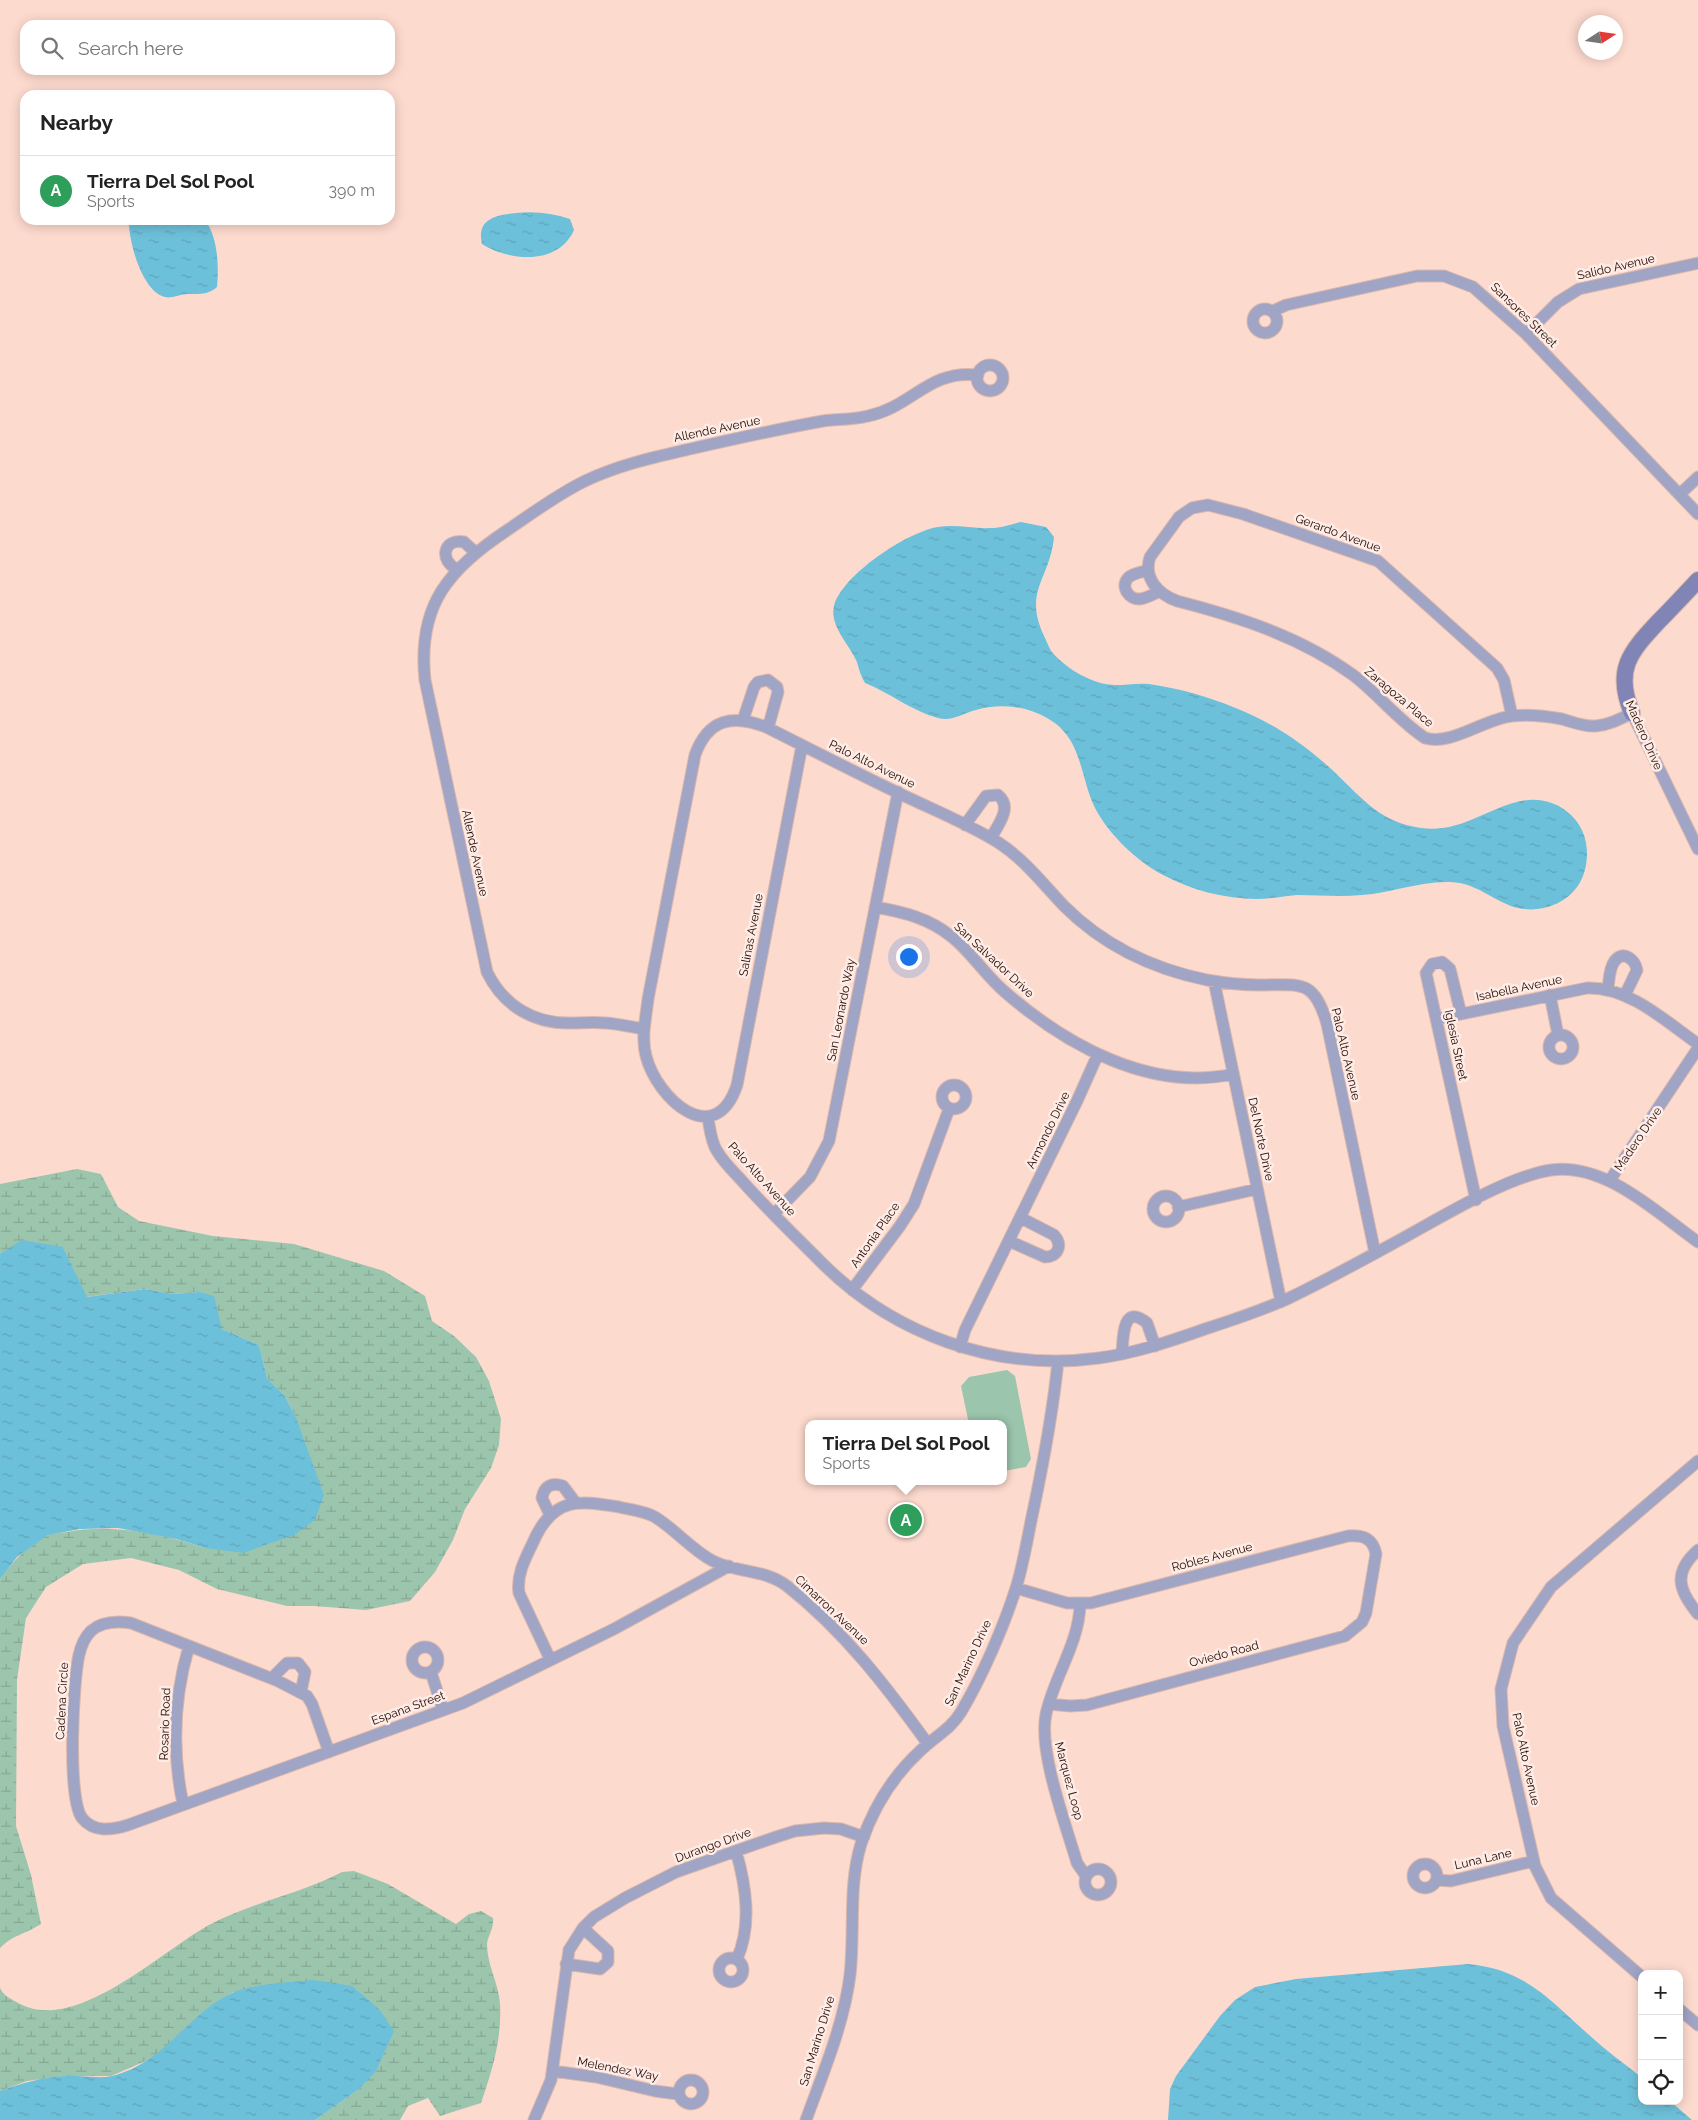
<!DOCTYPE html>
<meta charset="utf-8">
<style>
body{margin:0;font-family:Raleway,sans-serif;background:#f2f2f2;color:#222}
.controls{position:absolute;right:15px;bottom:15px;display:grid;overflow:hidden;border-radius:10px;box-shadow:0 2px 12px #0003}
.controls button{width:45px;height:45px;display:grid;place-items:center;padding:0;border:0;border-bottom:1px solid #e0e0e0;background:#fff;color:#222;font:25px sans-serif}
.compass{position:absolute;left:1578px;top:15px;width:45px;height:45px;border-radius:50%;background:#fff;box-shadow:0 2px 12px #0003;rotate:78deg}
.you{position:absolute;left:908px;top:956px;width:18px;height:18px;margin:-12px;border:4px solid #fff;border-radius:50%;background:#1a73e8;box-shadow:0 0 0 8px #1a73e833}
.badge{display:grid;place-items:center;width:32px;height:32px;border-radius:50%;background:#226577;color:#fff;font-size:16px;font-weight:700}
.pin{position:absolute;translate:-50% -50%;border:2px solid #fff;box-shadow:0 1px 5px #0006}
.popup{position:absolute;left:805px;top:1420px;width:202px;height:65px;box-sizing:border-box;display:grid;place-content:center;border-radius:10px;background:#fff;filter:drop-shadow(0 1px 4px #0005);font-size:16px;white-space:nowrap;color:#767676}
.popup b{font-size:19px;color:#222}
.popup::after{content:'';position:absolute;left:50%;top:100%;margin-left:-10px;border:10px solid transparent;border-top-color:#fff}
.list{margin:0;padding:0;list-style:none}
h2{display:flex;justify-content:space-between;align-items:center;height:65px;margin:0;padding:0 20px;font-size:21px}
h2 small{font-size:16px;font-weight:400;color:#767676}
.list li{display:grid;grid-template-columns:32px 1fr auto;gap:15px;align-items:center;box-sizing:border-box;height:70px;padding:0 20px;border-top:1px solid #e0e0e0}
.list b{display:block;font-size:19px;white-space:nowrap}
.list p{margin:0;font-size:16px;white-space:nowrap;color:#767676}
.list em{font-size:16px;font-style:normal;color:#767676}
.icon{flex:none;width:28px;height:28px;fill:none;stroke:currentColor;stroke-width:2;stroke-linecap:round;stroke-linejoin:round}
.map{position:relative;flex:none;width:1698px;height:2120px;overflow:hidden}
.search{position:absolute;background:#fff;box-shadow:0 2px 12px #0003;left:20px;top:20px;width:375px;height:55px;display:flex;align-items:center;gap:12px;box-sizing:border-box;padding:0 18px;border-radius:15px;color:#767676;font-size:19px}
.panel{position:absolute;background:#fff;box-shadow:0 2px 12px #0003;left:20px;top:90px;width:375px;height:135px;border-radius:15px}
.map>svg:first-child{display:block}
.grass{fill:#9cc5ad}
.wetland{fill:url(#wetland-marsh)}
.water{fill:url(#water-ripples)}
.lines{fill:none;stroke-linecap:round;stroke-linejoin:round}
.street-casing{stroke:#dab8ad;stroke-width:13}
.secondary-casing{stroke:#dab8ad;stroke-width:18}
.street{stroke:#a0a4c5;stroke-width:11}
.secondary{stroke:#8185b5;stroke-width:16}
.labels{text-anchor:middle;stroke-width:5;stroke-linejoin:round;paint-order:stroke}
.street-label{font-size:12px;fill:#250801;stroke:#feece6}
</style>
<div class="map">
<svg width="1698" height="2120" viewBox="0 0 1698 2120">
<defs>
<pattern id="wetland-marsh" width="20" height="14" patternUnits="userSpaceOnUse" patternTransform="scale(1.25)"><rect width="20" height="14" fill="#9cc5ad"/><path d="M1 5h8M5 5V1M11 12h8M15 12V8" fill="none" stroke="#86a893"/></pattern>
<pattern id="water-ripples" width="26" height="14" patternUnits="userSpaceOnUse" patternTransform="scale(1.25)"><rect width="26" height="14" fill="#6dc0da"/><path d="M2 4q2-2 4 0t4 0M15 11q2-2 4 0t4 0" fill="none" stroke="#5ea4b9"/></pattern>
</defs>
<rect width="100%" height="100%" fill="#fddace"/>
<path class="grass" d="M 1007,1370 L 1015,1376 L 1031,1459 L 1026,1467 L 1004,1471 L 1004,1424 L 969,1424 L 961,1386 L 969,1377 Z"/>
<path class="wetland" d="M 77,1169 L 101,1174 L 118,1207 L 139,1221 L 213,1236 L 294,1244 L 384,1271 L 425,1296 L 432,1321 L 454,1336 L 476,1357 L 489,1381 L 501,1419 L 499,1445 L 491,1468 L 465,1509 L 453,1540 L 435,1572 L 410,1601 L 366,1610 L 314,1606 L 287,1606 L 217,1589 L 179,1570 L 131,1558 L 83,1564 L 46,1587 L 26,1618 L 17,1680 L 16,1826 L 31,1875 L 41,1924 C 26,1934 12,1935 0,1948 L 0,1579 C 13,1561 28,1545 48,1535 C 53,1533 61,1533 67,1532 C 113,1523 161,1534 206,1548 L 298,1428 L 295,1415 L 284,1395 L 267,1378 L 259,1345 L 222,1329 L 199,1292 L 173,1294 L 144,1289 L 86,1297 L 63,1247 L 0,1254 L 0,1184 Z
M 354,1871 L 388,1884 L 456,1924 L 469,1914 L 481,1911 L 493,1918 C 494,1929 488,1935 487,1944 C 487,1965 499,1984 500,2004 C 502,2039 492,2071 481,2103 L 440,2116 L 428,2098 L 408,2106 L 400,2120 L 315,2120 L 358,2090 L 233,1992 L 200,2015 L 155,2057 L 111,2076 L 65,2076 L 27,2081 L 0,2091 L 0,1988 C 4,1997 12,1999 20,2004 C 77,2034 163,1949 211,1924 C 253,1902 300,1894 342,1872 Z"/>
<path class="water" d="M 516,213 C 535,211 552,213 570,219 L 574,230 C 559,265 510,262 482,244 C 476,218 497,215 516,213 Z
M 129,220 L 205,220 C 218,237 219,267 217,287 C 208,295 199,294 188,294 C 181,294 171,299 165,297 C 142,292 128,240 129,220 Z
M 1021,522 L 1046,527 L 1054,537 C 1050,580 1022,591 1045,638 C 1046,640 1050,650 1052,652 C 1066,669 1094,685 1115,685 C 1128,685 1142,682 1155,685 C 1181,689 1209,697 1233,707 C 1268,720 1301,742 1329,767 C 1359,794 1377,822 1421,828 C 1462,833 1484,809 1521,801 C 1555,794 1587,818 1587,853 C 1587,879 1574,899 1548,907 C 1504,919 1488,883 1450,882 C 1420,881 1391,893 1362,895 C 1340,897 1319,895 1297,895 C 1284,896 1270,899 1257,899 C 1225,899 1191,890 1163,875 C 1137,861 1109,835 1095,808 C 1079,775 1083,738 1047,718 C 1027,706 999,703 976,710 C 963,713 952,722 938,718 C 912,711 890,693 865,683 C 861,676 859,670 857,662 C 850,645 829,626 834,606 C 842,575 907,532 938,527 C 956,524 973,529 991,528 C 1001,528 1012,524 1021,522 Z
M 22,1240 L 63,1247 L 87,1297 L 144,1289 L 173,1294 L 199,1292 L 214,1296 L 222,1329 L 259,1345 L 267,1378 L 284,1395 L 295,1415 L 324,1495 L 315,1520 L 294,1535 L 243,1553 L 206,1548 L 176,1539 L 118,1528 L 80,1529 L 48,1535 L 17,1557 L 0,1579 L 0,1254 Z
M 902,1508 L 915,1511 L 910,1533 L 897,1530 Z
M 1468,1964 C 1524,1969 1549,1999 1588,2034 C 1605,2050 1624,2063 1642,2078 L 1642,2101 L 1670,2101 L 1692,2120 L 1168,2120 L 1170,2089 L 1176,2076 L 1220,2016 L 1235,2000 L 1255,1987 L 1296,1979 Z
M 314,1980 L 352,1986 L 379,2009 L 394,2031 L 376,2071 L 358,2090 L 315,2120 L 0,2120 L 0,2091 C 22,2083 43,2077 66,2076 C 80,2075 98,2079 112,2076 C 165,2063 187,2014 232,1993 C 249,1984 294,1982 314,1980 Z"/>
<g class="lines">
<g class="street-casing">
<path id="street" d="M1253 321a12 12 0 1 1 24 0a12 12 0 1 1-24 0Z
M 1273,311 L 1286,305 L 1417,276 L 1444,276 L 1473,287 L 1526,334 L 1698,514
M 1526,334 L 1558,302 L 1579,289 L 1698,263
M977 378a13 13 0 1 1 26 0a13 13 0 1 1-26 0Z
M 1680,494 L 1698,477
M 457,569 C 439,561 443,538 464,542 L 475,552
M 1148,570 C 1143,572 1134,573 1129,577 C 1119,586 1129,600 1140,599 C 1147,598 1154,594 1160,591
M 1512,716 L 1504,680 L 1497,668 L 1378,561 L 1243,514 L 1208,505 L 1192,508 L 1179,517 L 1150,557 C 1143,578 1158,594 1177,601 C 1239,617 1301,637 1353,675 C 1378,694 1399,721 1425,738 C 1451,746 1484,719 1512,716 C 1529,714 1546,716 1562,719 C 1573,722 1584,727 1596,726 C 1609,725 1620,719 1632,713 L 1698,849
M 743,720 L 754,687 L 758,682 L 768,680 L 777,687 L 778,692 L 768,728
M 802,745 L 737,1085 C 715,1151 657,1099 646,1056 C 641,1038 646,1017 648,999 L 695,755 C 708,719 732,714 766,727 C 814,751 862,776 911,799 C 941,813 972,826 999,843 C 1025,860 1043,884 1064,906 C 1103,945 1153,969 1207,980 C 1224,983 1242,985 1259,985 C 1300,985 1314,978 1327,1024 L 1375,1253
M 965,825 L 986,796 L 998,795 C 1013,807 998,825 991,838
M 875,907 C 903,912 929,918 952,937 C 970,951 986,976 1005,992 C 1066,1045 1150,1092 1233,1074
M 1214,981 L 1281,1302
M 1608,989 C 1609,981 1609,969 1614,962 C 1622,949 1635,959 1637,970 L 1625,995
M 1550,995 L 1558,1035
M 1461,1014 L 1450,969 L 1442,962 L 1432,964 L 1426,973 L 1476,1200
M 1437,1019 L 1587,988 C 1630,987 1665,1021 1698,1044
M 644,1029 C 632,1027 619,1024 606,1023 C 594,1022 583,1023 571,1023 C 533,1024 503,1005 487,972 L 425,680 C 417,604 449,569 509,529 C 534,512 558,494 585,481 C 618,465 655,457 690,449 C 734,439 778,429 823,421 C 838,419 853,420 868,416 C 912,407 929,369 978,375
M1549 1047a12 12 0 1 1 24 0a12 12 0 1 1-24 0Z
M942 1097a12 12 0 1 1 24 0a12 12 0 1 1-24 0Z
M 708,1118 C 710,1129 711,1142 717,1151 C 724,1163 735,1173 743,1182 C 768,1210 794,1235 820,1261 C 893,1335 997,1372 1099,1358 C 1136,1353 1171,1341 1205,1329 C 1233,1320 1260,1311 1287,1299 C 1323,1282 1359,1262 1394,1243 C 1437,1220 1505,1177 1551,1170 C 1605,1162 1657,1213 1698,1242
M 1610,1180 L 1698,1048
M1153 1209a13 13 0 1 1 26 0a13 13 0 1 1-26 0Z
M 1178,1207 L 1257,1189
M 774,1214 L 810,1177 L 829,1141 L 898,792
M 1009,1241 L 1045,1257 C 1058,1257 1063,1245 1054,1235 L 1021,1218
M 852,1290 L 900,1226 L 914,1204 L 949,1109
M 960,1347 L 965,1330 L 1077,1101 L 1098,1054
M 1122,1354 C 1123,1339 1122,1302 1147,1323 L 1155,1346
M 550,1515 L 542,1498 C 544,1486 552,1482 563,1486 L 575,1502
M 1698,1550 C 1672,1573 1679,1591 1698,1614
M 1016,1588 L 1067,1603 L 1091,1603 L 1348,1536 C 1363,1535 1373,1538 1376,1554 L 1366,1613 L 1362,1622 L 1345,1636 L 1087,1705 L 1070,1706 L 1049,1704
M 1080,1605 C 1079,1643 1054,1677 1046,1714 C 1038,1751 1066,1825 1077,1863 L 1086,1876
M412 1660a13 13 0 1 1 26 0a13 13 0 1 1-26 0Z
M 550,1659 L 519,1593 C 516,1572 528,1554 536,1536 C 556,1496 582,1501 619,1507 C 632,1510 645,1511 655,1517 C 676,1530 692,1550 713,1561 C 737,1573 765,1569 787,1586 C 844,1631 886,1686 928,1744
M 431,1672 L 443,1710
M 272,1678 L 287,1663 L 298,1663 L 305,1672 L 301,1692
M 329,1752 L 312,1704 L 307,1696 L 278,1681 L 131,1623 C 117,1621 102,1621 91,1631 C 85,1637 81,1646 79,1655 C 73,1681 67,1798 82,1818 C 94,1833 112,1830 128,1825 L 463,1703 L 614,1629 L 729,1566
M 183,1804 C 172,1752 174,1697 189,1646
M 736,1851 C 746,1886 752,1925 737,1959
M1413 1876a12 12 0 1 1 24 0a12 12 0 1 1-24 0Z
M1085 1882a13 13 0 1 1 26 0a13 13 0 1 1-26 0Z
M 1437,1880 L 1451,1881 L 1534,1861
M719 1970a12 12 0 1 1 24 0a12 12 0 1 1-24 0Z
M 566,1964 L 600,1969 L 608,1962 L 608,1951 L 583,1928
M 1642,1977 L 1551,1898 L 1535,1866 L 1503,1726 L 1501,1689 L 1513,1643 L 1551,1587 L 1698,1461
M 1679,2009 L 1698,2025
M 553,2071 L 596,2077 L 655,2091 L 678,2094
M679 2092a12 12 0 1 1 24 0a12 12 0 1 1-24 0Z
M 534,2120 L 551,2080 L 569,1950 L 583,1928 L 594,1917 L 625,1898 L 676,1872 L 776,1837 L 795,1831 L 824,1828 L 841,1829 L 864,1837
M 806,2120 C 823,2073 844,2024 850,1975 C 855,1931 848,1886 861,1844 C 873,1808 893,1776 920,1751 C 934,1737 951,1729 961,1712 C 982,1677 1004,1626 1016,1588 C 1024,1562 1028,1534 1034,1507 C 1044,1459 1053,1411 1058,1361"/>
</g>
<g class="secondary-casing">
<path id="secondary" d="M 1632,713 C 1614,670 1630,652 1658,622 C 1672,608 1685,594 1698,580"/>
</g>
<use href="#street" class="street"/>
<use href="#secondary" class="secondary"/>
</g>
<g class="labels">
<g class="street-label">
<text transform="translate(1616 267) rotate(-13)" y="4">Salido Avenue</text>
<text transform="translate(1524 315) rotate(44)" y="4">Sansores Street</text>
<text transform="translate(717 429) rotate(-12)" y="4">Allende Avenue</text>
<text transform="translate(1338 533) rotate(20)" y="4">Gerardo Avenue</text>
<text transform="translate(1399 697) rotate(40)" y="4">Zaragoza Place</text>
<text transform="translate(1644 735) rotate(66)" y="4">Madero Drive</text>
<text transform="translate(872 764) rotate(26)" y="4">Palo Alto Avenue</text>
<text transform="translate(475 853) rotate(78)" y="4">Allende Avenue</text>
<text transform="translate(751 935) rotate(-79)" y="4">Salinas Avenue</text>
<text transform="translate(994 960) rotate(43)" y="4">San Salvador Drive</text>
<text transform="translate(1519 988) rotate(-12)" y="4">Isabella Avenue</text>
<text transform="translate(841 1010) rotate(-79)" y="4">San Leonardo Way</text>
<text transform="translate(1456 1045) rotate(78)" y="4">Iglesia Street</text>
<text transform="translate(1346 1054) rotate(77)" y="4">Palo Alto Avenue</text>
<text transform="translate(1048 1130) rotate(-64)" y="4">Armondo Drive</text>
<text transform="translate(1261 1139) rotate(78)" y="4">Del Norte Drive</text>
<text transform="translate(1638 1139) rotate(-56)" y="4">Madero Drive</text>
<text transform="translate(762 1179) rotate(48)" y="4">Palo Alto Avenue</text>
<text transform="translate(875 1235) rotate(-55)" y="4">Antonia Place</text>
<text transform="translate(1212 1557) rotate(-15)" y="4">Robles Avenue</text>
<text transform="translate(832 1610) rotate(43)" y="4">Cimarron Avenue</text>
<text transform="translate(1224 1654) rotate(-15)" y="4">Oviedo Road</text>
<text transform="translate(968 1663) rotate(-65)" y="4">San Marino Drive</text>
<text transform="translate(62 1701) rotate(-87)" y="4">Cadena Circle</text>
<text transform="translate(408 1708) rotate(-20)" y="4">Espana Street</text>
<text transform="translate(165 1724) rotate(-88)" y="4">Rosario Road</text>
<text transform="translate(1526 1759) rotate(78)" y="4">Palo Alto Avenue</text>
<text transform="translate(1069 1781) rotate(75)" y="4">Marquez Loop</text>
<text transform="translate(713 1845) rotate(-20)" y="4">Durango Drive</text>
<text transform="translate(1483 1859) rotate(-13)" y="4">Luna Lane</text>
<text transform="translate(817 2041) rotate(-73)" y="4">San Marino Drive</text>
<text transform="translate(618 2069) rotate(11)" y="4">Melendez Way</text>
</g>
</g>
</svg>
<div class="controls">
<button>+</button>
<button>−</button>
<button><svg class="icon" aria-label="locate" viewBox="0 0 24 24"><circle cx="12" cy="12" r="6"/><path d="M12 2v4M12 18v4M2 12h4M18 12h4"/></svg></button>
</div>
<svg class="compass" viewBox="-18 -18 36 36"><path d="M0-13l5 13h-10z" fill="#e53935"/><path d="M0 13l5-13h-10z" fill="#767676"/></svg>
<div class="you"></div>
<div class="pin badge" style="left:906px;top:1520px;background:#2e9e5b">A</div>
<div class="popup"><b>Tierra Del Sol Pool</b>Sports</div>
<div class="search"><svg class="icon" aria-label="search" viewBox="0 0 24 24"><circle cx="10" cy="10" r="6"/><path d="M15 15l6 6"/></svg>Search here</div>
<section class="panel">
<h2>Nearby<small></small></h2>
<ul class="list">
<li><span class="badge" style="background:#2e9e5b">A</span><div><b>Tierra Del Sol Pool</b><p>Sports</p></div><em>390 m</em></li>
</ul>
</section>
</div>
